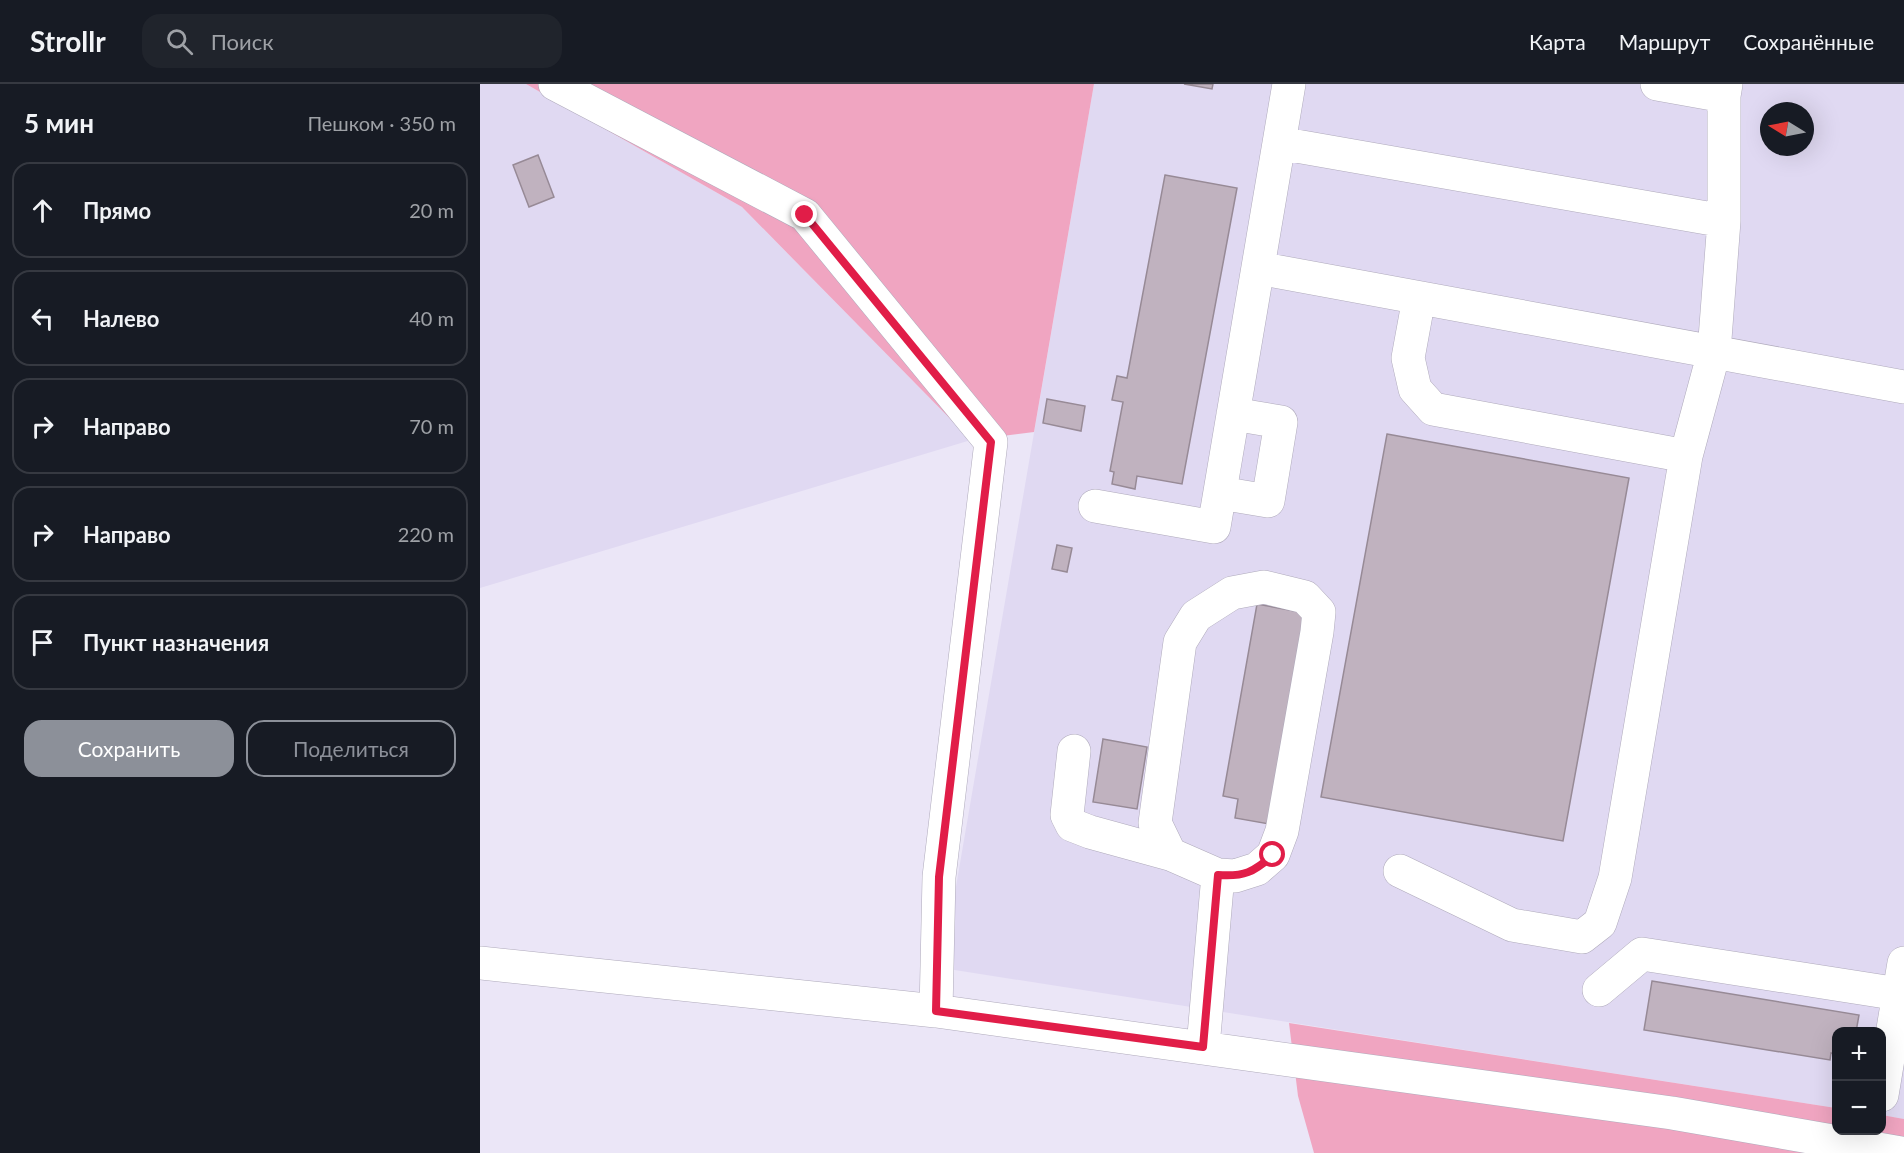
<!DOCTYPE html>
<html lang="ru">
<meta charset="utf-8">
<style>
body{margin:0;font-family:Lato,sans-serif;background:#20242c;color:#f1f3f6}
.controls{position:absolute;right:18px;bottom:18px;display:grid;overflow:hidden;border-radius:12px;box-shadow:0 6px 24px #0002}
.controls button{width:54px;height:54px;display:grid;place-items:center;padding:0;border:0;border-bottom:2px solid #363941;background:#171b24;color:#f1f3f6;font:30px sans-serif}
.compass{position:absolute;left:1280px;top:18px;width:54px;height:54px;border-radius:50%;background:#171b24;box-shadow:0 6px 24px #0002;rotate:280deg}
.stop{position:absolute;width:18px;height:18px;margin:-14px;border:4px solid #e11d48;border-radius:50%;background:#fff}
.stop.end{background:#e11d48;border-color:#fff;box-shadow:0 2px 6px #0008}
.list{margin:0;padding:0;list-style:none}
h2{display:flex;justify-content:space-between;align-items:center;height:78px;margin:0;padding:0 24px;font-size:26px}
h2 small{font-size:20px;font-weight:400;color:#9ea1a6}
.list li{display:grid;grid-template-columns:39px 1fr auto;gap:18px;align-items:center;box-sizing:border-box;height:96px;margin:0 12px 12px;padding:0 12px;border:2px solid #363941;border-radius:18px}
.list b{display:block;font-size:22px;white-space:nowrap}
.list em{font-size:20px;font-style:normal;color:#9ea1a6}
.actions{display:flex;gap:12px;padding:18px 24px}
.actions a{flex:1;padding:14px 0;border:2px solid #8c9099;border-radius:18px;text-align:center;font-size:21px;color:#8c9099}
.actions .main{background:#8c9099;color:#fff}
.icon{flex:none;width:33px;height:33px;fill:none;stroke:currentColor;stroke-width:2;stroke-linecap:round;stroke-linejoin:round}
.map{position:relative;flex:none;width:1424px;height:1069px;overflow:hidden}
header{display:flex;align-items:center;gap:36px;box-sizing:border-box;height:84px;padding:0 30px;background:#171b24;border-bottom:2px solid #363941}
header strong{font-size:28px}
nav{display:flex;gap:33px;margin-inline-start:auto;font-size:21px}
.search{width:420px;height:54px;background:#20242c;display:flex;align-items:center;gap:15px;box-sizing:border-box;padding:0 21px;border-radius:18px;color:#9ea1a6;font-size:22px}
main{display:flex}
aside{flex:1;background:#171b24}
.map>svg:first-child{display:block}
.built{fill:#e0d9f2;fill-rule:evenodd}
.green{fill:#f0a5c1}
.building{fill:#c0b2bf;stroke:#978a96;stroke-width:1.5}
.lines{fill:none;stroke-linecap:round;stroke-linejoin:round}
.minor-casing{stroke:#afaabb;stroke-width:34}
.minor{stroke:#fff;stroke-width:33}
.route{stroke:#e11d48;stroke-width:8}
</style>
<header>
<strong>Strollr</strong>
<div class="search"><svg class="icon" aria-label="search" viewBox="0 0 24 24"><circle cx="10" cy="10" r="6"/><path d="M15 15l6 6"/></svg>Поиск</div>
<nav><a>Карта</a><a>Маршрут</a><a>Сохранённые</a></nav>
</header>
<main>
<aside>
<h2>5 мин<small>Пешком · 350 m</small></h2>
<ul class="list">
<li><svg class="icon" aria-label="ahead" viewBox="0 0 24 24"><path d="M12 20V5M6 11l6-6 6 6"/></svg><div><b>Прямо</b></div><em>20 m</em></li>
<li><svg class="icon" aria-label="left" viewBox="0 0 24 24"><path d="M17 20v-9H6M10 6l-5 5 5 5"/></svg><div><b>Налево</b></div><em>40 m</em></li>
<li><svg class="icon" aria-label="right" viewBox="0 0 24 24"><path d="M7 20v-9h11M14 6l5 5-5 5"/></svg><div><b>Направо</b></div><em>70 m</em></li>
<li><svg class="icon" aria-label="right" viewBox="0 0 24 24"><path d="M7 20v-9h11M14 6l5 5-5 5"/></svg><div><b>Направо</b></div><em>220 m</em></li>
<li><svg class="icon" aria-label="arrive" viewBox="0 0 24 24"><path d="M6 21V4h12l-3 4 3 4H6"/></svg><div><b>Пункт назначения</b></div></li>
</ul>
<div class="actions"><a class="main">Сохранить</a><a>Поделиться</a></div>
</aside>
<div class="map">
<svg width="1424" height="1069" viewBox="0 0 1424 1069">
<rect width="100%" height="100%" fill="#ebe6f7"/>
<path class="built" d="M 0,0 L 46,0 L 262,123 L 491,356 L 0,504 Z
M 614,0 L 1424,0 L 1424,1035 L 1402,1031 L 1402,948 L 1356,948 L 1356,1024 L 462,884 ZM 1289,27 L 1325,27 L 1325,63 L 1289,63 Z"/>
<path class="green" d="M 46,0 L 614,0 L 554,348 L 491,356 L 262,123 Z
M 809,939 L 1356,1024 L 1356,1046 L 1402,1046 L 1402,1031 L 1424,1035 L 1424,1069 L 834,1069 L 818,1012 Z"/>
<path class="building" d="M 704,0 L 733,0 L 732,5 Z
M 58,71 L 74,113 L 49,123 L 33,81 Z
M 685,91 L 757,104 L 702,400 L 657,392 L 655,405 L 632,400 L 634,388 L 630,387 L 643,318 L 632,316 L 637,292 L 647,294 Z
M 567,315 L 605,322 L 601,347 L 563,339 Z
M 907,350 L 1149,394 L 1083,757 L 841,713 Z
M 577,461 L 592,464 L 587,488 L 572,485 Z
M 777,520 L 826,529 L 789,740 L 755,734 L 758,715 L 743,712 Z
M 623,655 L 667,663 L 657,725 L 613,718 Z
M 1172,897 L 1379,931 L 1376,948 L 1356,948 L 1356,970 L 1351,969 L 1350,976 L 1164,946 Z"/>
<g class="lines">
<g class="minor-casing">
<path id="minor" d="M 75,0 L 325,131 L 511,358 L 459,793 L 456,927
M 1177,0 L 1244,12
M 799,59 L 1244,137
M 778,184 L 1424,303
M 939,214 L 928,274 L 935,305 L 953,325 L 1206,372
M 740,409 L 788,417 L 801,338 L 753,330
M 615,422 L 734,443 L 809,0
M 784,503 L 825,513 L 839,528 L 837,548 L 802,747 L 793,771 L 777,785 L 755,792 L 738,791 L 690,770 L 675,739 L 700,558 L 716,532 L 752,509 Z
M 594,667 L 587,731 L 592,741 L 610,748 L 690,770
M 920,787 L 1032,841 L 1102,853 L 1120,839 L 1135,794 L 1206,372 L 1234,268 L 1244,137 L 1244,12 L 1246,0
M 0,879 L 456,927 L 1192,1029 L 1421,1069
M 1119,906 L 1162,870 L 1419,910
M 723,963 L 738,791
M 1402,1011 L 1424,879"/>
</g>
<use href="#minor" class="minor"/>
</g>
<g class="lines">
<path class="route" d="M 325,131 L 511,358 L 459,793 L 456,927 L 723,963 L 738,791 C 764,793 774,788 793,771"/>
</g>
</svg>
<div class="controls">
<button>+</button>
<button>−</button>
</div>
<svg class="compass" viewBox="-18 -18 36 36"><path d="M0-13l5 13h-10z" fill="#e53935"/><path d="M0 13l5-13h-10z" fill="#9ea1a6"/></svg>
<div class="stop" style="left:793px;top:771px"></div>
<div class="stop end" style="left:325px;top:131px"></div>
</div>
</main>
